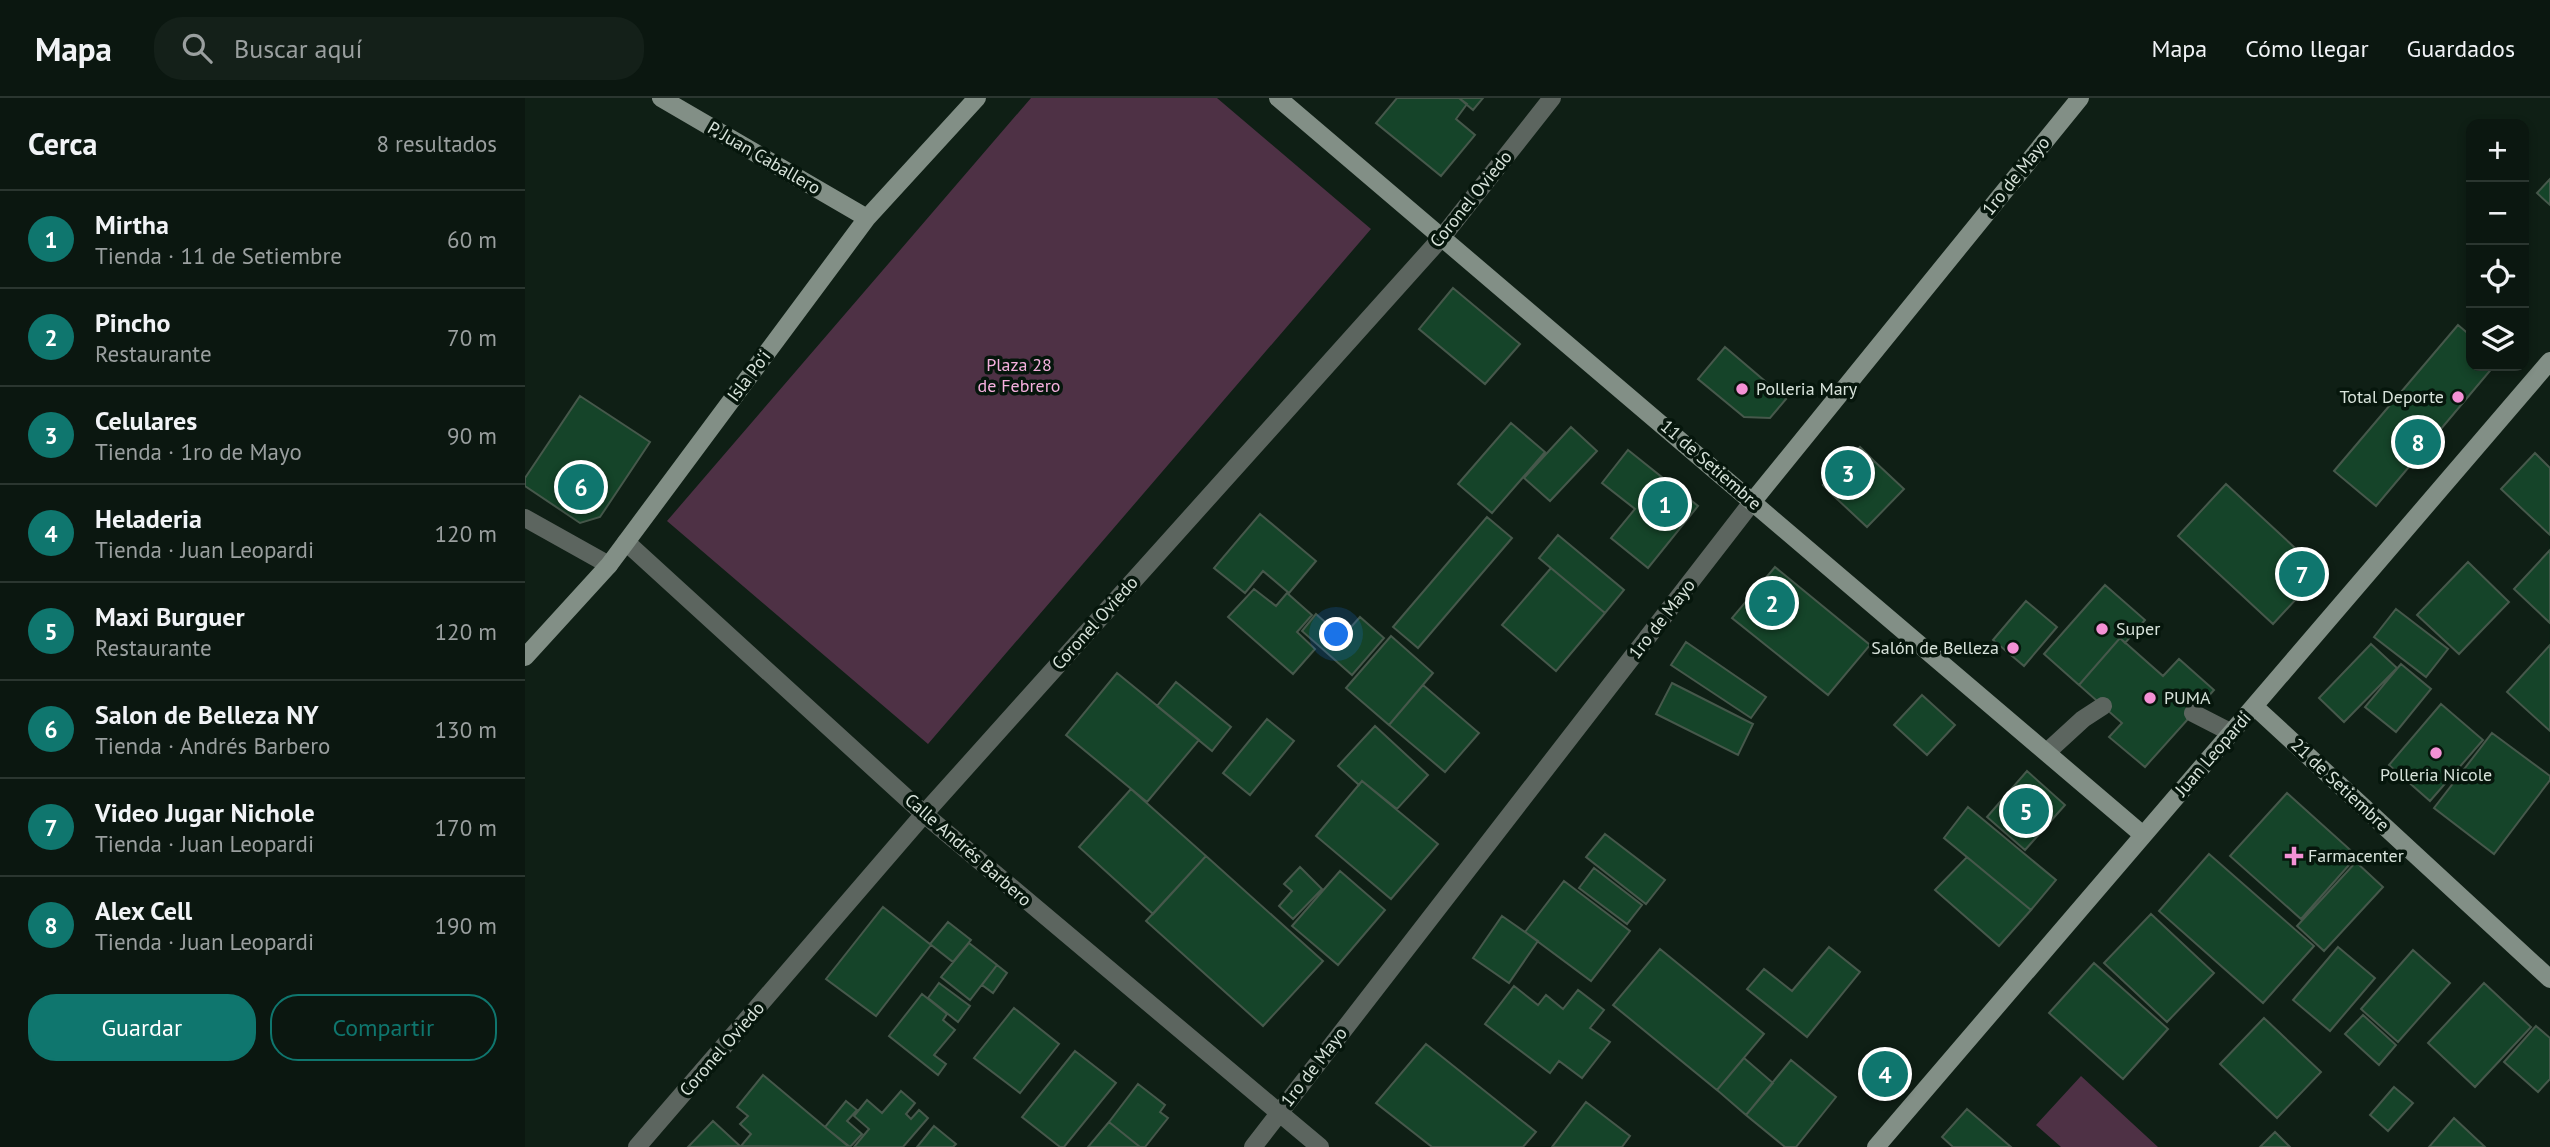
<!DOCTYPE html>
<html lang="es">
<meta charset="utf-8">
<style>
body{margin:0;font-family:"PT Sans",sans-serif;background:#142019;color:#f1f3f6}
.controls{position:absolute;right:21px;top:21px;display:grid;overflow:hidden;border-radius:14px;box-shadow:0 4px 10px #0003}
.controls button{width:63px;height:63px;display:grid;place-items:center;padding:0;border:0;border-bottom:2px solid #2b3630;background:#0b1710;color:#f1f3f6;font:35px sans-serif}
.you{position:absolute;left:812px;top:537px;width:24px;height:24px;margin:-18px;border:5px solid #fff;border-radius:50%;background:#1a73e8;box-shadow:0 0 0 10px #1a73e833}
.badge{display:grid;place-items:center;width:46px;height:46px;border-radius:50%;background:#0f766e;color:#fff;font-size:23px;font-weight:700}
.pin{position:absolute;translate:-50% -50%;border:4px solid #fff;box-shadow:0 2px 7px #0006}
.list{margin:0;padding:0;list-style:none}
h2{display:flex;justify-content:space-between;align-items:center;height:91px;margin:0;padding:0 28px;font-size:30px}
h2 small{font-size:23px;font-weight:400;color:#9a9f9f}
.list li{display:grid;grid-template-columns:46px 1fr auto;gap:21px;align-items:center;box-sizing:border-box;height:98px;padding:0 28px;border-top:2px solid #2b3630}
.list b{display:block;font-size:26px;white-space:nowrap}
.list p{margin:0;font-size:23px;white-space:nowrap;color:#9a9f9f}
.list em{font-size:23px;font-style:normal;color:#9a9f9f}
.actions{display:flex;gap:14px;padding:21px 28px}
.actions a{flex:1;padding:16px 0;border:2px solid #0f766e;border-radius:28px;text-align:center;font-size:24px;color:#0f766e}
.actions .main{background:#0f766e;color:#fff}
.icon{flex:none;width:38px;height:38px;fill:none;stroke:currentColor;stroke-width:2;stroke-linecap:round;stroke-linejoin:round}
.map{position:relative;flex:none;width:2025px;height:1049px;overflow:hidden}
header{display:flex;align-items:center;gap:42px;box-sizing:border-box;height:98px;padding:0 35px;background:#0b1710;border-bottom:2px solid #2b3630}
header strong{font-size:33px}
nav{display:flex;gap:38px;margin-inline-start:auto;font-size:24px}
.search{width:490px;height:63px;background:#142019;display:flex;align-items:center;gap:18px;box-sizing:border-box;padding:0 24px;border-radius:28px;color:#9a9f9f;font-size:26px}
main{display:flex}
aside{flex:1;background:#0b1710}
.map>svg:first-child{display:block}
.green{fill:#4e3145}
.building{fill:#154429;stroke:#46584b;stroke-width:2}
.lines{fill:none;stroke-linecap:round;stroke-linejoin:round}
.lane{stroke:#5c655f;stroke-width:18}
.street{stroke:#5c655f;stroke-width:18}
.secondary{stroke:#828f86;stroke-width:18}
.poi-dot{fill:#f391d5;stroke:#06160c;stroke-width:2.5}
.labels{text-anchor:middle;stroke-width:7;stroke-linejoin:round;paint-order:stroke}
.street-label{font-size:18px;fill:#d8e3db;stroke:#06160c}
.park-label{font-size:18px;fill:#f5b0de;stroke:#06160c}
.poi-label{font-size:18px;fill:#d8e3db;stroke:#06160c;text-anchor:start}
</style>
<header>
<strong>Mapa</strong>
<div class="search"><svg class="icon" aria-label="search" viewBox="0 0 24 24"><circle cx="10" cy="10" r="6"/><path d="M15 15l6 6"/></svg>Buscar aquí</div>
<nav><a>Mapa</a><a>Cómo llegar</a><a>Guardados</a></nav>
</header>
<main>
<aside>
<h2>Cerca<small>8 resultados</small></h2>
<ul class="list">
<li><span class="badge">1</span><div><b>Mirtha</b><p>Tienda · 11 de Setiembre</p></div><em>60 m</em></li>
<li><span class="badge">2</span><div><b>Pincho</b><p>Restaurante</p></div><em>70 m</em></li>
<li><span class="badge">3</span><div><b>Celulares</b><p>Tienda · 1ro de Mayo</p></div><em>90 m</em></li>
<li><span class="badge">4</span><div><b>Heladeria</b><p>Tienda · Juan Leopardi</p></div><em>120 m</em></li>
<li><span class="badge">5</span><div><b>Maxi Burguer</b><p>Restaurante</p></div><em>120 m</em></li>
<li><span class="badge">6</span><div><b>Salon de Belleza NY</b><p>Tienda · Andrés Barbero</p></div><em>130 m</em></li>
<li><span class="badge">7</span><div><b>Video Jugar Nichole</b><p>Tienda · Juan Leopardi</p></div><em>170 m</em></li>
<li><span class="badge">8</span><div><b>Alex Cell</b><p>Tienda · Juan Leopardi</p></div><em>190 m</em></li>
</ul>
<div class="actions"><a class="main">Guardar</a><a>Compartir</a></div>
</aside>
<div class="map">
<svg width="2025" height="1049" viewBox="0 0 2025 1049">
<rect width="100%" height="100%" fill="#0f1f15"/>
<path class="green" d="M 506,0 L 692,0 L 846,131 L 403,646 L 142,423 Z
M 1556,978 L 1633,1049 L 1536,1049 L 1511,1027 Z"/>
<path class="building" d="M 872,0 L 934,0 L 942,6 L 931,21 L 950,37 L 916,78 L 851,25 Z
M 934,0 L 958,0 L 948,12 Z
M 2025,81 L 2025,107 L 2012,95 Z
M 928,190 L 995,246 L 960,286 L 894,231 Z
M 1933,227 L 1946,238 L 1946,268 L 1969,268 L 1851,408 L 1809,373 Z
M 1200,249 L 1261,301 L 1245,320 L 1219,319 L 1173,281 Z
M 55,298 L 125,344 L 75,419 L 55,425 L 0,388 L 0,380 Z
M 986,325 L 1020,354 L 967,415 L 933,386 Z
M 1046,329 L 1072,353 L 1025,403 L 999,380 Z
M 1335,349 L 1349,363 L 1312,401 L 1298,387 Z
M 1103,352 L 1173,408 L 1123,470 L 1086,440 L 1110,411 L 1077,385 Z
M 2010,355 L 2025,370 L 2025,437 L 1976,391 Z
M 1349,363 L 1379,391 L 1342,429 L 1312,401 Z
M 1701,386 L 1796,474 L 1748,526 L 1653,438 Z
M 735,416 L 791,463 L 764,495 L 738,473 L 720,495 L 689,470 Z
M 962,419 L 987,440 L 893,550 L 868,529 Z
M 1033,437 L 1099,492 L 1080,515 L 1014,460 Z
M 2025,452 L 2025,525 L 1989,491 Z
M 1943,464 L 1984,504 L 1934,556 L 1892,517 Z
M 1250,469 L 1345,547 L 1303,597 L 1207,520 Z
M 1026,470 L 1080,515 L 1031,573 L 977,527 Z
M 1580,487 L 1620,522 L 1600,545 L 1595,540 L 1554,587 L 1519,556 Z
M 729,491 L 751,508 L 762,495 L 787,517 L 772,534 L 790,551 L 768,576 L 703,519 Z
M 1501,503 L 1532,529 L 1499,568 L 1468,542 Z
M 1871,511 L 1923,551 L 1901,579 L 1849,539 Z
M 791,516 L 817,539 L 835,519 L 859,540 L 827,577 L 777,533 Z
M 866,538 L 908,575 L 864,627 L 821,590 Z
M 1595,540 L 1638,578 L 1654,561 L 1689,592 L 1620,669 L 1584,639 L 1597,625 L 1554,587 Z
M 1161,544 L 1241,599 L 1226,620 L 1146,567 Z
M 1846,546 L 1872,570 L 1819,624 L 1794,600 Z
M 2025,547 L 2025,633 L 1982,594 Z
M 1876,566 L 1906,591 L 1871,634 L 1840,609 Z
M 592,575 L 674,642 L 622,704 L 541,637 Z
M 651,584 L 706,629 L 687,653 L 632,608 Z
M 1147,585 L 1228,626 L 1213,657 L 1131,616 Z
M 898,587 L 954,635 L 920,674 L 864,627 Z
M 1397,597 L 1430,627 L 1402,657 L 1369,627 Z
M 1916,606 L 1958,642 L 1905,703 L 1864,667 Z
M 742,621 L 769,643 L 725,697 L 698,675 Z
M 850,628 L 903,677 L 872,711 L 837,683 L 834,687 L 813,668 Z
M 1967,635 L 2025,678 L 2025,682 L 1969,756 L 1909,710 Z
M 1502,673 L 1540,707 L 1500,752 L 1462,719 Z
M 837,683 L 913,746 L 866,801 L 791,738 Z
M 606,691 L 681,758 L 628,816 L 554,749 Z
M 1762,695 L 1832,758 L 1776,821 L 1705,758 Z
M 1443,709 L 1531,782 L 1506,812 L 1419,740 Z
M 1080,736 L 1140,782 L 1121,806 L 1061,759 Z
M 1684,756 L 1789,848 L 1738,905 L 1634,813 Z
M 681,758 L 798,863 L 738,928 L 621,823 Z
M 1442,759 L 1506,812 L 1474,848 L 1410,792 Z
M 1831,764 L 1858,789 L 1799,853 L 1772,828 Z
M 775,769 L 797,791 L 768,821 L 754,808 L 767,793 L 759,786 Z
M 1069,770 L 1117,807 L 1102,826 L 1054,790 Z
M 815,773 L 860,812 L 813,867 L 767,828 Z
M 1039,783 L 1105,833 L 1066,883 L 1000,834 Z
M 358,809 L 406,847 L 351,918 L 301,881 Z
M 1626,816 L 1689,875 L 1642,924 L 1579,865 Z
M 977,818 L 1013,843 L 984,885 L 948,860 Z
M 423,824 L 446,842 L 428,864 L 405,846 Z
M 444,845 L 472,867 L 445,902 L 416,879 Z
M 1304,849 L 1335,874 L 1282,939 L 1222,891 L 1239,871 L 1267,893 Z
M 1813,849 L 1850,880 L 1805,933 L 1768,902 Z
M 1135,851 L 1239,936 L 1192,992 L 1088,907 Z
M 1888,852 L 1925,885 L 1873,944 L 1836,911 Z
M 1569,865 L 1643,931 L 1598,981 L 1524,915 Z
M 472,867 L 482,875 L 468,895 L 457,887 Z
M 414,885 L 445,908 L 433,924 L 403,900 Z
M 1959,885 L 2006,929 L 1950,989 L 1903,945 Z
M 989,888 L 1013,907 L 1021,897 L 1038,911 L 1053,892 L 1079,912 L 1065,930 L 1085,944 L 1057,980 L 1034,963 L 1025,975 L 960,926 Z
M 397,896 L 422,916 L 418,922 L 430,932 L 409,957 L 421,966 L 413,977 L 364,938 Z
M 489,910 L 534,946 L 495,995 L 449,960 Z
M 1838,917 L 1871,947 L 1854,967 L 1820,936 Z
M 1739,920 L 1796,974 L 1752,1020 L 1695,966 Z
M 2011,928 L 2025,940 L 2025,981 L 2013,994 L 1979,964 Z
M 901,946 L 1011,1034 L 998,1049 L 907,1049 L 851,1005 Z
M 550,953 L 591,985 L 539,1049 L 535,1049 L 497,1019 Z
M 1219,960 L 1248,985 L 1221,1017 L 1192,992 Z
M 1266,962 L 1311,999 L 1271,1049 L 1260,1049 L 1221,1017 Z
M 238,977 L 300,1029 L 324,1049 L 216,1048 L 226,1036 L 215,1026 L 223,1018 L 212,1009 Z
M 613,986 L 640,1007 L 635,1014 L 643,1020 L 620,1049 L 615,1049 L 584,1024 Z
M 1869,989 L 1888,1005 L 1863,1033 L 1845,1017 Z
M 376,993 L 390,1005 L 381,1016 L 386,1021 L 394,1012 L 403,1020 L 378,1049 L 329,1049 L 344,1031 L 329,1018 L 342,1002 L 357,1015 Z
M 321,1003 L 332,1012 L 322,1023 L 337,1036 L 325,1049 L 300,1029 Z
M 1061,1004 L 1105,1038 L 1097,1049 L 1027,1049 Z
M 1442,1011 L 1486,1049 L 1428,1049 L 1417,1039 Z
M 1929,1020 L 1960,1049 L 1904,1049 Z
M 188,1023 L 215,1048 L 163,1049 Z
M 584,1024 L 615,1049 L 563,1049 Z
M 409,1028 L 431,1046 L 428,1049 L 392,1049 Z
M 1750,1034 L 1765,1049 L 1735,1049 Z"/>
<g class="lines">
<path class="lane" d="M 1668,615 L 1707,635
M 1522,654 L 1558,621 L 1578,608"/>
<path class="street" d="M 0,420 L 84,467
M 101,444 L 399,716 L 795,1049
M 112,1049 L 399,716 L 918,138 L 1027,0
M 728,1049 L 1228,403"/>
<path class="secondary" d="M 136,0 L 342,120
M 753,0 L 1618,737
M 1228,403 L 1555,0
M 0,559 L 84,467 L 342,120 L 452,0
M 1729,608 L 2025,881
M 1351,1049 L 2025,263"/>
</g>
<g class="poi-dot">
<circle cx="1217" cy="291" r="7"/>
<circle cx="1933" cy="299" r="7"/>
<circle cx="1577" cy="531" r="7"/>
<circle cx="1488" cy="550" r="7"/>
<circle cx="1625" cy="600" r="7"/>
<circle cx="1911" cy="655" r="7"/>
<path d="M1765.5 747.5h7v7h7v7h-7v7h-7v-7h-7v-7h7z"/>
</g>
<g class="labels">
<g class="street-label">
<text transform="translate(239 60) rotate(30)" y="6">P. Juan Caballero</text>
<text transform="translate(1491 78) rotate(-51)" y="6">1ro de Mayo</text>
<text transform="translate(946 101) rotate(-51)" y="6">Coronel Oviedo</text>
<text transform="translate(224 278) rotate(-53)" y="6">Isla Po'i</text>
<text transform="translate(1186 367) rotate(41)" y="6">11 de Setiembre</text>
<text transform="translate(1137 521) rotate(-52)" y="6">1ro de Mayo</text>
<text transform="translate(570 525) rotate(-48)" y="6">Coronel Oviedo</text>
<text transform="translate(1688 656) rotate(-49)" y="6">Juan Leopardi</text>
<text transform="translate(1815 687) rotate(43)" y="6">21 de Setiembre</text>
<text transform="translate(443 752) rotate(41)" y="6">Calle Andrés Barbero</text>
<text transform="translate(197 951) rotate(-49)" y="6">Coronel Oviedo</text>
<text transform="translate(789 969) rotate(-52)" y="6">1ro de Mayo</text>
</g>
<g class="park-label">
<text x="494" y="273">Plaza 28<tspan x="494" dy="21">de Febrero</tspan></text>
</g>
<g class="poi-label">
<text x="1231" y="297">Polleria Mary</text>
<text x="1919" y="305" text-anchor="end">Total Deporte</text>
<text x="1591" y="537">Super</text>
<text x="1474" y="556" text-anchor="end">Salón de Belleza</text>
<text x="1639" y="606">PUMA</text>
<text x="1911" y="683" text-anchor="middle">Polleria Nicole</text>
<text x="1783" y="764">Farmacenter</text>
</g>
</g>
</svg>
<div class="controls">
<button>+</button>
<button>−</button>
<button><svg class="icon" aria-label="locate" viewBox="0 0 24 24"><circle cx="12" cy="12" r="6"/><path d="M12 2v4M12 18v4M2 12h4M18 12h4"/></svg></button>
<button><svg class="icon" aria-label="layers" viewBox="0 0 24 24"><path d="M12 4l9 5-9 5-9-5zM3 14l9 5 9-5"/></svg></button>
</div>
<div class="you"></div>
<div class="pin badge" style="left:1140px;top:406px">1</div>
<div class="pin badge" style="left:1247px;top:505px">2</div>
<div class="pin badge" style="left:1323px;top:375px">3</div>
<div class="pin badge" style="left:1360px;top:976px">4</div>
<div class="pin badge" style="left:1501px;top:713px">5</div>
<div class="pin badge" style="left:56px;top:389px">6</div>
<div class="pin badge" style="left:1777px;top:476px">7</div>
<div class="pin badge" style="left:1893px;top:344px">8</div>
</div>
</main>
